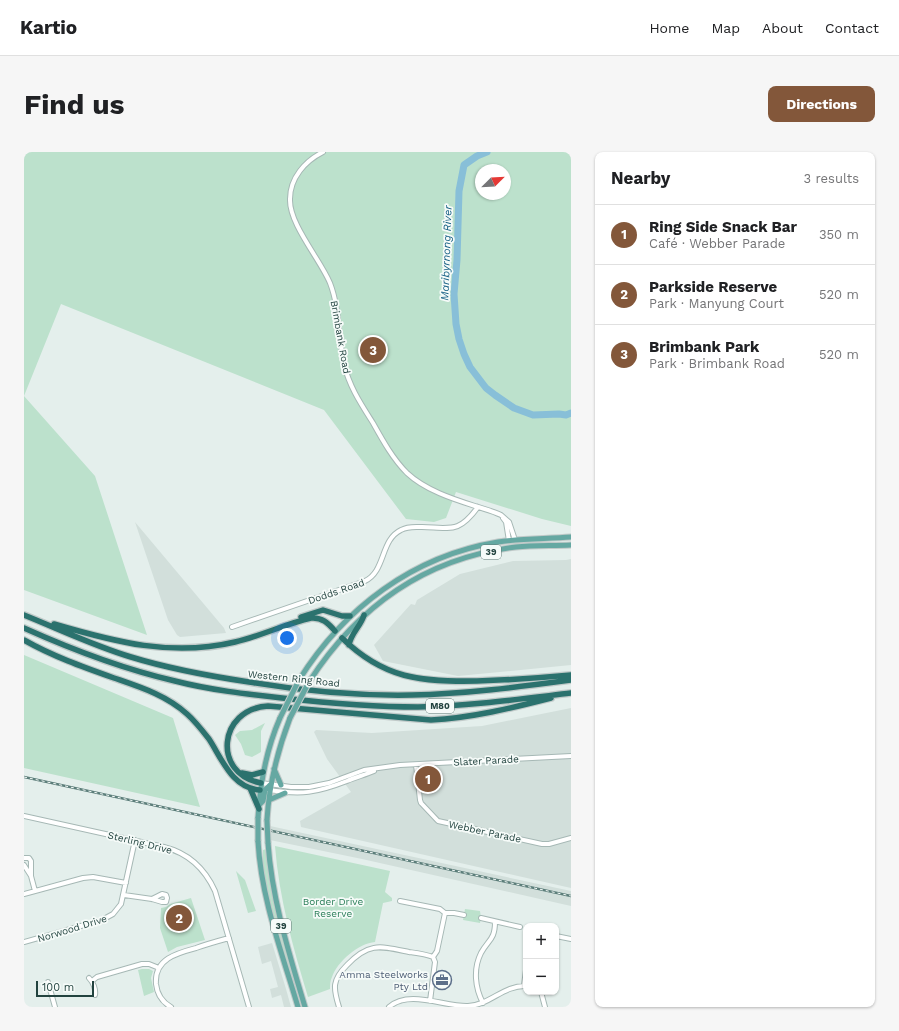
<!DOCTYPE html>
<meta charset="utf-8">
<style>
body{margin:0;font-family:"Work Sans",sans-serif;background:#f6f6f6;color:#202124}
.controls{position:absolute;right:12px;bottom:12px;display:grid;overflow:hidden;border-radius:8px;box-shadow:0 1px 3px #0004}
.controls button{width:36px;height:36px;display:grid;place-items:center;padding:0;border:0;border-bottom:1px solid #e0e0e0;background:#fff;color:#202124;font:20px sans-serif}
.compass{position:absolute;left:451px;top:12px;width:36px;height:36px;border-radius:50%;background:#fff;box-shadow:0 1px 3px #0004;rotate:66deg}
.scale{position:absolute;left:12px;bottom:10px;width:58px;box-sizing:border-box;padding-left:4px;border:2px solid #22433f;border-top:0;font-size:11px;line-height:14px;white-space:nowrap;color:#22433f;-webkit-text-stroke:3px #f6fbf9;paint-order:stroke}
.you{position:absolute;left:263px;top:486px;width:14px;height:14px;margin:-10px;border:3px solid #fff;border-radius:50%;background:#1a73e8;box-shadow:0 0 0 6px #1a73e833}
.badge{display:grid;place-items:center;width:26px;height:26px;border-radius:50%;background:#83573a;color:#fff;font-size:13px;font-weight:700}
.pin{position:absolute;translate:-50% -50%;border:2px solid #fff;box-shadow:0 1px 4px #0006}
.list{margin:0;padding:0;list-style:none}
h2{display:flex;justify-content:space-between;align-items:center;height:52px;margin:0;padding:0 16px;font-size:17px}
h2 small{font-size:13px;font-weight:400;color:#757577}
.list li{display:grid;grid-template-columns:26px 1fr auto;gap:12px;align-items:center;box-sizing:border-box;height:60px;padding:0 16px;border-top:1px solid #e0e0e0}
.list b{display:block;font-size:15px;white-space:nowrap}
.list p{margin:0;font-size:13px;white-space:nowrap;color:#757577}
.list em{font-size:13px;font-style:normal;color:#757577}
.map{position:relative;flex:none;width:547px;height:855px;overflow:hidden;border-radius:8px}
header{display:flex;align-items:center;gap:24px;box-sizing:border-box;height:56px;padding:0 20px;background:#fff;border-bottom:1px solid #e0e0e0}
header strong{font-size:19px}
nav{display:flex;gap:22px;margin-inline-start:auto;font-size:14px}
.intro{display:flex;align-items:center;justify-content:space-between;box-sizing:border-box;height:96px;padding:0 24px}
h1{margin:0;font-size:28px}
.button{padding:10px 18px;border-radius:8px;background:#83573a;color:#fff;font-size:14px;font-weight:700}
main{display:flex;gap:24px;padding:0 24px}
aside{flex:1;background:#fff;border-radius:8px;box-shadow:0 1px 3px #0004}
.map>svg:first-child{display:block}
.built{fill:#d2dfdb}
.green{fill:#bce1cc;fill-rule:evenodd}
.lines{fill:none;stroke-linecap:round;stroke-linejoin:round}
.river{stroke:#88bfd8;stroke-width:7}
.minor-casing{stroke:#a6b8b5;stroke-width:6}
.major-casing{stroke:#c1cac9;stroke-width:7}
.highway-casing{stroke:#c1cac9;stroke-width:8}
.minor{stroke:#fff;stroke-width:4}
.major{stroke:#65a8a2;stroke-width:5}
.highway{stroke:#2b726e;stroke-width:5.5}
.rail-casing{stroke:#5c7e7a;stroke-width:2.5}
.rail{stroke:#f6fbf9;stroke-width:1;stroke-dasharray:3;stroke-linecap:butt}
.major-bridge-casing{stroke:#c1cac9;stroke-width:7;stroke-linecap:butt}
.major-bridge{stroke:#65a8a2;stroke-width:5}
.labels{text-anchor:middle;stroke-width:3.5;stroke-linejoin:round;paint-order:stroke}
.shield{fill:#f6fbf9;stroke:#627a77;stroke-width:1}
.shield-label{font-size:9px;font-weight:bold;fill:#22433f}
.street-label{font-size:10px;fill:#22433f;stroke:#f6fbf9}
.park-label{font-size:10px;fill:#287d57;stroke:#f6fbf9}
.service-label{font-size:10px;fill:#4e5e75;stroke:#f6fbf9;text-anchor:end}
.water-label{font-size:11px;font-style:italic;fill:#166085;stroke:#f6fbf9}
</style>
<header>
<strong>Kartio</strong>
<nav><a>Home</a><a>Map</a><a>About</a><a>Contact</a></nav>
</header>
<div class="intro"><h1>Find us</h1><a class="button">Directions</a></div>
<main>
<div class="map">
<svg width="547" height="855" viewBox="0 0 547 855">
<rect width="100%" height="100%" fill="#e4efec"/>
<path class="built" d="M 111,370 L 200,476 L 202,481 L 156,485 L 153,483 L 144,468 Z
M 547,407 L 547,513 L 434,524 L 359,509 L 350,493 L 387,452 L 391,453 L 393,448 L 436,422 L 489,409 L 542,408 Z
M 547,556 L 547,736 L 277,675 L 276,669 L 327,640 L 303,607 L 290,580 L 292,578 L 348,581 L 458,574 Z
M 246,674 L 547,739 L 547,754 L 338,707 L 246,688 Z
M 248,791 L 262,837 L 267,855 L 260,855 L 257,843 L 248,846 L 246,837 L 254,835 L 247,809 L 238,812 L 234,795 Z"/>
<path class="green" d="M 0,0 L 547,0 L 547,374 L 518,367 L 432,340 L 422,366 L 410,370 L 382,367 L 300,258 L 37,152 L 0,244 L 71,324 L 123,483 L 0,438 ZM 457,18 L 481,18 L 481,42 L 457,42 Z
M 0,503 L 149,566 L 176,655 L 0,616 Z
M 241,571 L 237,579 L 237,600 L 228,605 L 221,603 L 217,592 L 211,583 L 216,579 L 228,578 Z
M 251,694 L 366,719 L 361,740 L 368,746 L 368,749 L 359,751 L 351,790 C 335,791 313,810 308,825 C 306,829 306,833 306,837 L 284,845 C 269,795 255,746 251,694 Z
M 242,697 L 245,726 L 252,761 L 278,855 L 276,855 L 242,737 L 239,717 L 239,698 Z
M 212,719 L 221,728 L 232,759 L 224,761 Z
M 167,746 L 181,788 L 153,795 L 144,800 L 136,776 L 137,756 L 142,755 L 146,752 Z
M 441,757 L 456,759 L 457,766 L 456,771 L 439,768 Z
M 118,817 L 125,817 L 129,819 L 127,826 L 130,840 L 120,844 L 114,818 Z"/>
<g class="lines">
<path class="river" d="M 463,0 L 453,4 L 440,13 L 435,39 L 433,108 L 430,142 L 432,172 L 435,187 L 440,202 L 446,215 L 462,236 L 471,243 L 490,256 L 509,263 L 535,262 L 542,263 L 547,261"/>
<g class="minor-casing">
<path id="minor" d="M 299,0 C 281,9 266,26 266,47 C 265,72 296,107 306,131 C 316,157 314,185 320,212 C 325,234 337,252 349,271 C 359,289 369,307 383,321 C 401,338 429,347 451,354 C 460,357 469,359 477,363 L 485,370 L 491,388
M 479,366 L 482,370 L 485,389
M 208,475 L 341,429 C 362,419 356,388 377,378 C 384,374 390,375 398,375 C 428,376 435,381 454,355
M 392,613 L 396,648 L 397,651 L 414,669 L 518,692 L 525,692 L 547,686
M 237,631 L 267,635 L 285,635 L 305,631 L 340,618 L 376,613 L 547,604
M 244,638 C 278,643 292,641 323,629 C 332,625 341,623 350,619
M 0,664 L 140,695 C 164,701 181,717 191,739 L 225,855
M 0,706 L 5,706 L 7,709 L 7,724 L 11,739
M 0,713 L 7,724
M 0,742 L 59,726 L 69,725 L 102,731
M 100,743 L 128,747 L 138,750 L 142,750 L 143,746 L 142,743 L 138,742 L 128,747
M 376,749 L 416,757 L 421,761 L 413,799 L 409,805
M 421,761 L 430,761 L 440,763
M 457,766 L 496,775
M 532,784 L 547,787
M 0,790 L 78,768 L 89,762 L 97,752 L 111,688
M 65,826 C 69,830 72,837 71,843
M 68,829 L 73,825 L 118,812 L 125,812 L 135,816
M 24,830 L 31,855
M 500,833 L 502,818
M 517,840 L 521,855
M 459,851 C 451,836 449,817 457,801 C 464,788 471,788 471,770
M 147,855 C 138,850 133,841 132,832 C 130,807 153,801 172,796 C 183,792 194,789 205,786
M 315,855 C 309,836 308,828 323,813 C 345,790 356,794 385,800 C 392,801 401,802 409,805 L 411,810 L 406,849
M 365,855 C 385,837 421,855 444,854 C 466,853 480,833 502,834"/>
</g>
<g class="major-casing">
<path id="major" d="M 275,528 C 320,456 389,404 474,390 C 498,386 523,387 547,385
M 285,530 C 334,454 401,406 492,395 C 510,393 529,394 547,393
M 250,617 L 257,633
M 245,648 L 261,641
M 235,653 L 239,649 L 241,638 L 246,633
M 234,666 C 236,632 242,598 256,566
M 243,668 C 245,633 253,600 266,566
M 234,689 C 237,746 258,801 274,855
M 244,691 C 248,748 265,801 281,855"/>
</g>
<g class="highway-casing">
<path id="highway" d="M 0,463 C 35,477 70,494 107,505 C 146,517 185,524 225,530 C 278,539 333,544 388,543 C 441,542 494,535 547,528
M 277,465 L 299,458 L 318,464 L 326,464
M 30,472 C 91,490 148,505 211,490 C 237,484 261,472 287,466 C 298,465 304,471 311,479
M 0,476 C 49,498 99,517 151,529 C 186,538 222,542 258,546 C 303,551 348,555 394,555 C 445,554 496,547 547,541
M 318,486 C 360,527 397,530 453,529 C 484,528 515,526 547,523
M 0,488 C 28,504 59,515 90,526 C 116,535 142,543 163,562 C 171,569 178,578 185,587 C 198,607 208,636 236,638
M 325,493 C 327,481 337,474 340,463
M 218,621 L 228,623 L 239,620
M 237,631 C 188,622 194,557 244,554 L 407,568 C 447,566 488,556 527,546
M 226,636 L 235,657"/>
</g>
<use href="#minor" class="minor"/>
<use href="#major" class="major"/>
<use href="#highway" class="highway"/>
<g class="rail-casing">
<path id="rail" d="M 0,625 L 547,744"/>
</g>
<use href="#rail" class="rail"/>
<g class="major-bridge-casing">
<path id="major-bridge" d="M 256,566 L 275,528
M 266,566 L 285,530
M 234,666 L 234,689
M 243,668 L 244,691"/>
</g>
<use href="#major-bridge" class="major-bridge"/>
</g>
<defs>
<g id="office-ring" transform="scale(1)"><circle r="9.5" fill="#f6fbf9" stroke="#5c6f8a" stroke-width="1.5"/><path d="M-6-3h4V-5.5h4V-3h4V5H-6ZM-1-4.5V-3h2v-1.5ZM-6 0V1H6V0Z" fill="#5c6f8a"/></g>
</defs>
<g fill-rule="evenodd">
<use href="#office-ring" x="418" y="828"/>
</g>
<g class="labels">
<g class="shield">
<rect x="457" y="393" width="20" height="14" rx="3"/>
<rect x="402" y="547" width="28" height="14" rx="3"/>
<rect x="247" y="767" width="20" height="14" rx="3"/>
</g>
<g class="shield-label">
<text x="467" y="403">39</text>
<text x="416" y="557">M80</text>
<text x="257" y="777">39</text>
</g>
<g class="street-label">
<text transform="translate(317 185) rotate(80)" y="4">Brimbank Road</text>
<text transform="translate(312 439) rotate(-19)" y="4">Dodds Road</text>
<text transform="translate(270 526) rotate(6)" y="4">Western Ring Road</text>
<text transform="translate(462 608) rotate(-3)" y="4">Slater Parade</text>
<text transform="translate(461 679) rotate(12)" y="4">Webber Parade</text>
<text transform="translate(116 690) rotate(14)" y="4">Sterling Drive</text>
<text transform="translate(48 776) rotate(-17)" y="4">Norwood Drive</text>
</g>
<g class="park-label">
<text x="309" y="753">Border Drive<tspan x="309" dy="12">Reserve</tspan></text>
</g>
<g class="service-label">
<text x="404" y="826">Amma Steelworks<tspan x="404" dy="12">Pty Ltd</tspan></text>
</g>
<g class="water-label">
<text transform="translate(422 101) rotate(-88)" y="4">Maribyrnong River</text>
</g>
</g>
</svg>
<div class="controls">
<button>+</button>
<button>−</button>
</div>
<svg class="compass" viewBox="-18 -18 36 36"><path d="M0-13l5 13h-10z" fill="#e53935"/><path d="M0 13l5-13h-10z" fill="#757577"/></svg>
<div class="scale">100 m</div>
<div class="you"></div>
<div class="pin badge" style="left:404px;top:627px">1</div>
<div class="pin badge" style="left:155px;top:766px">2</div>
<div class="pin badge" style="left:349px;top:198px">3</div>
</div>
<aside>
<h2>Nearby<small>3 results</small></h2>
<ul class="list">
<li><span class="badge">1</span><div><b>Ring Side Snack Bar</b><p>Café · Webber Parade</p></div><em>350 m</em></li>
<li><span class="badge">2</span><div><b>Parkside Reserve</b><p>Park · Manyung Court</p></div><em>520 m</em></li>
<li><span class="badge">3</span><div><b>Brimbank Park</b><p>Park · Brimbank Road</p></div><em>520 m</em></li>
</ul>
</aside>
</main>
